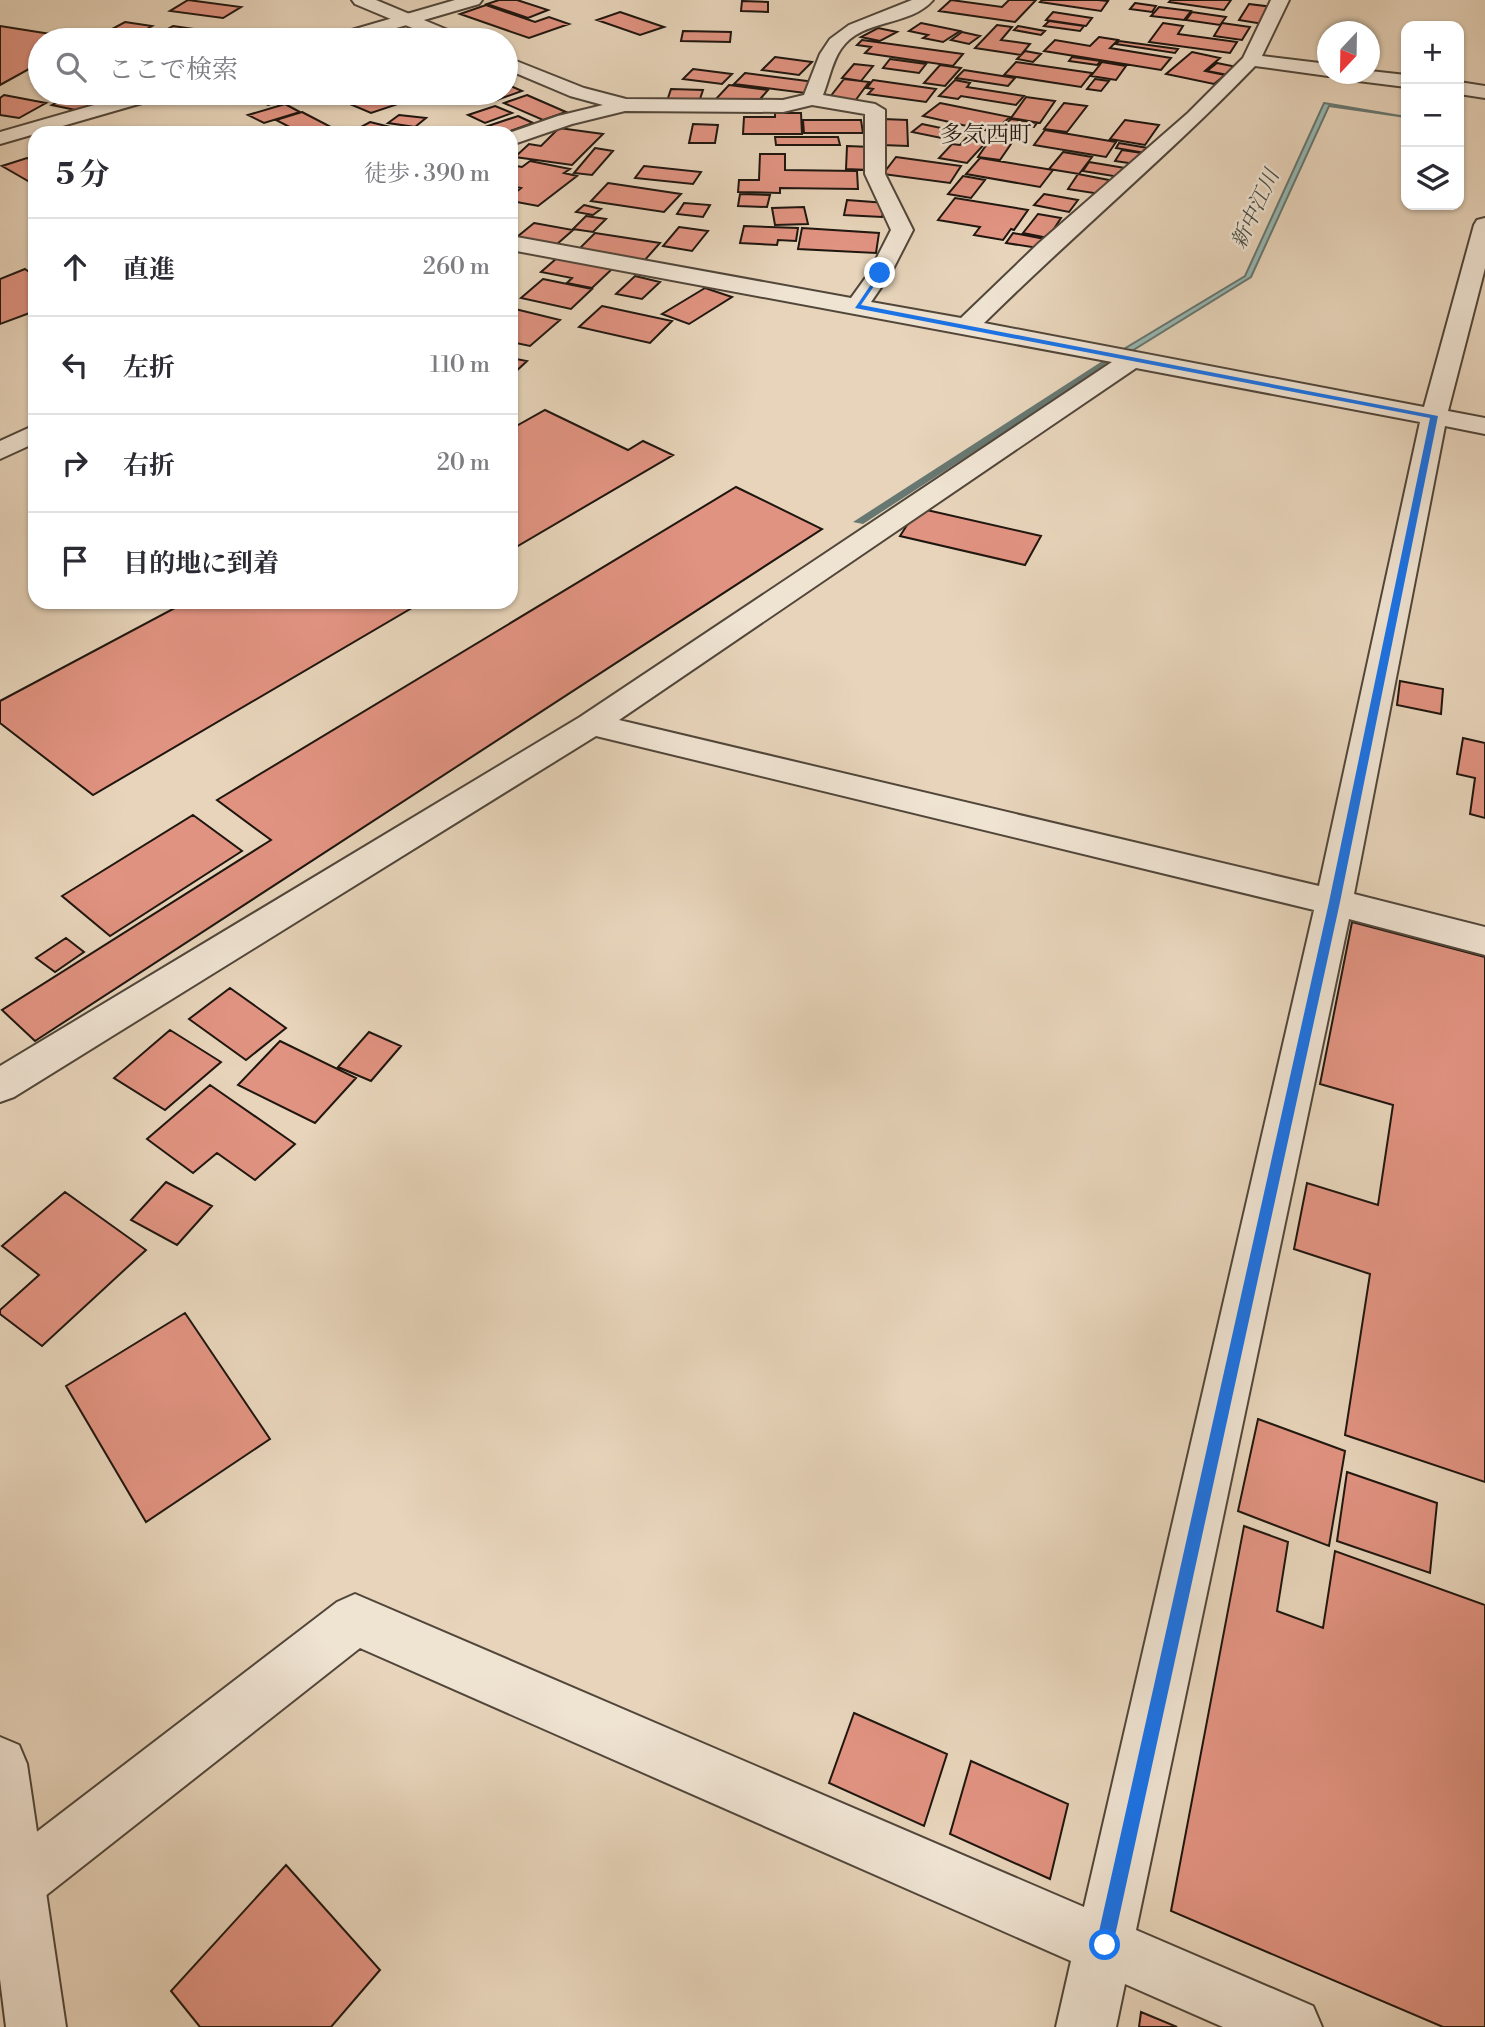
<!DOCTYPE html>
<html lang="ja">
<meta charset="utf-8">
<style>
body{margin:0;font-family:"Libre Bodoni","Noto Serif JP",serif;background:#f7f7f7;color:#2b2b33}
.controls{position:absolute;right:21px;top:21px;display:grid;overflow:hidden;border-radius:14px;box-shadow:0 2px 5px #0004}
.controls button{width:63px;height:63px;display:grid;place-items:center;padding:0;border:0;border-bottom:2px solid #e1e1e2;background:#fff;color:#2b2b33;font:35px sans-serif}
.compass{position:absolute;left:1317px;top:21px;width:63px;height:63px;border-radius:50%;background:#fff;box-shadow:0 2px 5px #0004;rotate:202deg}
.stop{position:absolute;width:21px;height:21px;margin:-16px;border:5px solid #1a73e8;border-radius:50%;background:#fff}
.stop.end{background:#1a73e8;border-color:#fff;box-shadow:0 2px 7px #0008}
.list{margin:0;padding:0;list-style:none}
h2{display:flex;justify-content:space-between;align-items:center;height:91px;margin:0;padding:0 28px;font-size:30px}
h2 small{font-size:23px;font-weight:400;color:#7c7c81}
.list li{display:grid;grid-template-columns:46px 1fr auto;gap:21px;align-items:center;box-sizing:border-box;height:98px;padding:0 28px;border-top:2px solid #e1e1e2}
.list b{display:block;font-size:26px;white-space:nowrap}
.list em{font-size:23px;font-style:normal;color:#7c7c81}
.icon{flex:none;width:38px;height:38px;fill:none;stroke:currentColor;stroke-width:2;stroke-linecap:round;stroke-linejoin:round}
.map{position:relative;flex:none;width:1485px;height:2027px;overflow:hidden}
.search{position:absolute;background:#fff;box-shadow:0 2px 5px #0004;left:28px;top:28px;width:490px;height:77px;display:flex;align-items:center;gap:18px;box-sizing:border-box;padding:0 24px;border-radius:38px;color:#7c7c81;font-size:26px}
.panel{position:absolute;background:#fff;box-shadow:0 2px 5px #0004;left:28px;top:126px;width:490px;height:483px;border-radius:21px}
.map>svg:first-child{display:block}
.water{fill:#97b8b3;stroke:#677771;stroke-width:2}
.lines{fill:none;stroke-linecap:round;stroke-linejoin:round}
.stream{fill:#677771;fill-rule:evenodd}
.building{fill:#e19381;stroke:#1f160f;stroke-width:2}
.minor-casing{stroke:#51463a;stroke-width:4}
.tertiary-casing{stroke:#51463a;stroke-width:4}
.minor{fill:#efe3d2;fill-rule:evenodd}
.tertiary{fill:#efe3d2;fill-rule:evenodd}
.route{fill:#1a73e8}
.labels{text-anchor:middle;stroke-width:5;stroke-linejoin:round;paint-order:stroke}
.far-water-label{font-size:21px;font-style:italic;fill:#494f48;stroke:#efe3d2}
.far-quarter-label{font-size:23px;fill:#1f160f;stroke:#efe3d2}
</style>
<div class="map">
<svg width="1485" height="2027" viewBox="0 0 1485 2027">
<rect width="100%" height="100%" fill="#e7d4ba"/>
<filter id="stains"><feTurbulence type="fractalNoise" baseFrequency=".00286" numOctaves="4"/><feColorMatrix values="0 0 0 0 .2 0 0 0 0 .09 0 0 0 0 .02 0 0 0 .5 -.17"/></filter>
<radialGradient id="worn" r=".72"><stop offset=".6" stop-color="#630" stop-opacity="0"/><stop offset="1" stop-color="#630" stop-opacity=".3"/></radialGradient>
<path class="water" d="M 1324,103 L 1406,117 L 1329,106 L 1251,277 L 1130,352 L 1124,349 L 1245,276 Z"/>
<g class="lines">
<path class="stream" d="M 1104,360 L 1109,363 L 1108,365 L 863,524 L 853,522 Z"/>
</g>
<path class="building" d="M 188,0 L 241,7 L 223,18 L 170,11 Z
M 499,0 L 517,0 L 548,10 L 528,18 L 487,4 Z
M 951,0 L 1002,7 L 1009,0 L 1036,0 L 1015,22 L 939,11 Z
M 1042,0 L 1098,0 L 1108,1 L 1101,11 L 1040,2 Z
M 1171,0 L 1231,0 L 1224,10 L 1169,2 Z
M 742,1 L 768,2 L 768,12 L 741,11 Z
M 1135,3 L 1156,6 L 1152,12 L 1130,9 Z
M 1249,4 L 1273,7 L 1263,24 L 1239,20 Z
M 486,5 L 535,22 L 549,17 L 569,24 L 529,38 L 460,14 Z
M 1159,7 L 1191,11 L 1184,20 L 1151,16 Z
M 620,12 L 664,27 L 640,35 L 597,20 Z
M 1053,12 L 1092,18 L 1086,26 L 1046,20 Z
M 1192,12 L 1226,17 L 1220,25 L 1186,20 Z
M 1049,21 L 1084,26 L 1080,31 L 1044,26 Z
M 125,22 L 152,26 L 127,40 L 99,36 Z
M 921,23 L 960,31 L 943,42 L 923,38 L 928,35 L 909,31 Z
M 1163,23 L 1183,26 L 1178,34 L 1237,42 L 1230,53 L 1149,42 Z
M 1222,23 L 1250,27 L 1242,40 L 1214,36 Z
M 997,25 L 1012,27 L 1001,40 L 1030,44 L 1021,55 L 975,48 Z
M 0,26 L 82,39 L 83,40 L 40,40 L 40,63 L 0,85 Z
M 173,26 L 208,31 L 192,40 L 148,40 Z
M 1018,26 L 1045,31 L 1041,35 L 1014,30 Z
M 878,28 L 897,32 L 880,41 L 861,37 Z
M 212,31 L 250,36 L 243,40 L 197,40 Z
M 683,31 L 731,32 L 730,42 L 681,41 Z
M 962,32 L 980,36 L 969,44 L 951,40 Z
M 255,34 L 290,40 L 244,40 Z
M 1099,37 L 1118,40 L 1110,48 L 1171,58 L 1161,70 L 1044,51 L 1055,40 L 1090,46 Z
M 862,40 L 963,54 L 953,66 L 865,53 L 871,47 L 857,45 Z
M 1119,41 L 1178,49 L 1175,53 L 1116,44 Z
M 1025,51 L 1041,54 L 1033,62 L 1017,59 Z
M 1192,52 L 1220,58 L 1205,71 L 1225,75 L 1214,84 L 1166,74 Z
M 775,57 L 812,62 L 799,75 L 762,70 Z
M 1072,57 L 1101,61 L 1097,65 L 1069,61 Z
M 890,59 L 926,64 L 919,73 L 883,68 Z
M 1016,62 L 1092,73 L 1081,87 L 1004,75 Z
M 1102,62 L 1126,66 L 1116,80 L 1091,76 Z
M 1217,63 L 1237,67 L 1228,75 L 1207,71 Z
M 854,64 L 873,66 L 861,81 L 842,78 Z
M 940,65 L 961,68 L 945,86 L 924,83 Z
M 693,69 L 732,74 L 722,84 L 683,79 Z
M 964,70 L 1015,78 L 1008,86 L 956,78 Z
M 745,73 L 815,82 L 805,93 L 734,84 Z
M 844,79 L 869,82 L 855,101 L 830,97 Z
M 1095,79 L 1109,81 L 1101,91 L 1087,89 Z
M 873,80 L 936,89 L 926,102 L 868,94 L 873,89 L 867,88 Z
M 955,80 L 970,83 L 967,87 L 1024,96 L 1016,105 L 961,96 L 958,99 L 939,96 Z
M 506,84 L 522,91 L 494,101 L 476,93 L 506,93 Z
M 729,85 L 768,90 L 755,105 L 715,100 Z
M 671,89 L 703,90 L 699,102 L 667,101 Z
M 271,93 L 297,93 L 301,94 L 268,105 L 254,98 Z
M 324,93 L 377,93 L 401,103 L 371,113 Z
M 4,95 L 46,103 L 19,118 L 0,115 L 0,98 Z
M 71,95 L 99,101 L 80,111 L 52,105 Z
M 527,95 L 566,112 L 543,120 L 504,103 Z
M 1026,97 L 1055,101 L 1040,123 L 1011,118 Z
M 940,103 L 1010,117 L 993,132 L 923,116 Z
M 1064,103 L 1087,106 L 1067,132 L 1044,129 Z
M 285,104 L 300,112 L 264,123 L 248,115 Z
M 495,106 L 512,113 L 485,123 L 468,115 Z
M 302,112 L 331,127 L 312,133 L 301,133 L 276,120 Z
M 775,113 L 801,113 L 802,134 L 743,134 L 744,117 L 775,117 Z
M 399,115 L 426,118 L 415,127 L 388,123 Z
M 518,116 L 533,123 L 505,133 L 476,130 Z
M 883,119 L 907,120 L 908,146 L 882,145 Z
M 1011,119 L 1037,123 L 1034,127 L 1007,123 Z
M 803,120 L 861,120 L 863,133 L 804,133 Z
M 1125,120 L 1159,125 L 1145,145 L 1110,139 Z
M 370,122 L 394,128 L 386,133 L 350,133 Z
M 693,124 L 718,125 L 715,143 L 689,143 Z
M 922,124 L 965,133 L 956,141 L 912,132 Z
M 559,128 L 603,134 L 572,165 L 515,157 L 529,144 L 541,146 Z
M 1045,130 L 1116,142 L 1106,157 L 1034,145 Z
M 969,135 L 989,139 L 967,163 L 939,158 L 952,144 L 960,145 Z
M 775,137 L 838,137 L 840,145 L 776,145 Z
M 991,138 L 1013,141 L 1000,160 L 978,157 Z
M 1119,143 L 1148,148 L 1145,153 L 1116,148 Z
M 847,146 L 871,147 L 870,170 L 846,169 Z
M 595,148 L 613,151 L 592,175 L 574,173 Z
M 1122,150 L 1142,153 L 1135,164 L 1115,161 Z
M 1063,152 L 1092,157 L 1079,174 L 1049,169 Z
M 760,154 L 785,154 L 785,170 L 857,171 L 858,189 L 780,188 L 780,193 L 738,192 L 739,180 L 759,180 Z
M 896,157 L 961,166 L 950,183 L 883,174 Z
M 27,158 L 35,160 L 35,179 L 28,181 L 2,166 Z
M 980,158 L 1053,170 L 1040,187 L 966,174 Z
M 530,161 L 570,169 L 564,173 L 577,176 L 538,206 L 511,201 L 511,196 L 521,188 L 511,186 L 511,165 L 522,167 Z
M 1089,162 L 1125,168 L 1119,177 L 1083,171 Z
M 644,166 L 701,172 L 693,184 L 635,178 Z
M 1078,174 L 1109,180 L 1100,194 L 1068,189 Z
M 963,176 L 985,180 L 971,198 L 948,194 Z
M 608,183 L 681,194 L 664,212 L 591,201 Z
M 740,194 L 770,195 L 767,207 L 738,206 Z
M 1044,194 L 1078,200 L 1069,212 L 1034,205 Z
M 955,198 L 1028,210 L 1014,230 L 1011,229 L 1003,240 L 974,235 L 980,227 L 938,220 Z
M 847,200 L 886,203 L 882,217 L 844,215 Z
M 684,203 L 710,205 L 703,217 L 677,214 Z
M 584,205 L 601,209 L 593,215 L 576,212 Z
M 804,207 L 808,224 L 775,225 L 772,208 Z
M 1038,214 L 1061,218 L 1048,238 L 1023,233 Z
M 586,216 L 606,219 L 593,232 L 573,229 Z
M 534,223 L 573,230 L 556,245 L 517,237 Z
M 744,226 L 798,228 L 796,241 L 778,240 L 777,245 L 740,243 Z
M 679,227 L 708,231 L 692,251 L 663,246 Z
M 802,228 L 879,233 L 876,253 L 798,249 Z
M 595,233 L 660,243 L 644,261 L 578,250 Z
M 1013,233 L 1045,239 L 1038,248 L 1006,243 Z
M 557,258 L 612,269 L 592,288 L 567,283 L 572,278 L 541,272 Z
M 25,269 L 35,276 L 35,311 L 0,324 L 0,279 Z
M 635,276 L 660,282 L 642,299 L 616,294 Z
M 543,279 L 592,289 L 571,309 L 521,298 Z
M 705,288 L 732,297 L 689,324 L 662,314 Z
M 602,306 L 672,321 L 650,343 L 579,327 Z
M 511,308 L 560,320 L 530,346 L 511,342 Z
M 511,358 L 527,361 L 511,376 Z
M 545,410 L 628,450 L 643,441 L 673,455 L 511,550 L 511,429 Z
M 736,487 L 822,529 L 35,1041 L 2,1010 L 271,840 L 217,800 Z
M 918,508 L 1041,536 L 1025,565 L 900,536 Z
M 186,602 L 422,602 L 93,795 L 0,723 L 0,701 Z
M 1400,681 L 1443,689 L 1441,714 L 1397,705 Z
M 1463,738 L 1485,743 L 1485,818 L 1470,814 L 1475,778 L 1457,774 Z
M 193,815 L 242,851 L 110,936 L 62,896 Z
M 1352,922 L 1485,957 L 1485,1482 L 1345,1435 L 1370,1274 L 1294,1249 L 1307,1183 L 1378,1205 L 1393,1105 L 1320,1084 Z
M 66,938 L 84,952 L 55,972 L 36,958 Z
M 230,988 L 286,1028 L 246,1060 L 189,1019 Z
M 170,1030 L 221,1062 L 165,1110 L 114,1078 Z
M 369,1032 L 401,1046 L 371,1081 L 338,1067 Z
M 280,1041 L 356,1078 L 315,1123 L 238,1085 Z
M 210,1085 L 295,1144 L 255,1180 L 217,1153 L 193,1173 L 147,1139 Z
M 166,1182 L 212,1206 L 177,1245 L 131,1220 Z
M 65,1192 L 146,1250 L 42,1346 L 0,1314 L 0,1310 L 39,1275 L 2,1246 Z
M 185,1313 L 270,1439 L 146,1522 L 66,1386 Z
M 1258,1419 L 1345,1451 L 1329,1546 L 1238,1511 Z
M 1347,1472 L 1437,1503 L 1430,1573 L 1337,1541 Z
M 1244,1526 L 1288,1542 L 1277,1611 L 1323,1628 L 1335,1551 L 1485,1605 L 1485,2027 L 1443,2027 L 1171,1911 Z
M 854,1713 L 947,1754 L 924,1826 L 829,1783 Z
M 971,1761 L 1068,1804 L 1050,1879 L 950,1834 Z
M 286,1865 L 380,1970 L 331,2027 L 200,2027 L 171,1991 Z
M 1141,2012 L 1177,2027 L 1139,2027 Z"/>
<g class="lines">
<g class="minor-casing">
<path id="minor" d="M 352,0 L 376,0 L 462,36 L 465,40 L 441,40 L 355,4 Z
M 912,0 L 933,0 C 910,27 862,18 841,49 C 832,62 829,80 823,95 L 875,104 L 885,110 L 885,174 L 913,230 L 891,273 L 871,302 L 961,318 L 1039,243 L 1188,113 L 1243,58 L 1271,0 L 1289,0 L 1262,56 L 1328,64 L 1328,74 L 1335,74 L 1328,76 L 1255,66 C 1169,155 1073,235 984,323 L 1424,407 L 1474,225 L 1477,220 L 1485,218 L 1485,268 L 1448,411 L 1485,418 L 1485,434 L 1445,426 L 1354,894 L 1485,927 L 1485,955 L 1349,919 L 1136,1930 L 1313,2006 L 1322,2027 L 1223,2027 L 1125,1984 L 1116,2027 L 1056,2027 L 1071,1961 L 360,1648 L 35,1904 L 20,1919 L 0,1928 L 0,1860 L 337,1602 L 355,1594 L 1084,1907 L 1314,910 L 596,736 L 14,1097 L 0,1102 L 0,1066 L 580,717 L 1112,362 L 511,250 L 511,236 L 851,298 L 869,273 L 891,230 L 865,174 L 865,114 L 812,105 L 783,112 L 625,111 L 572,124 L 511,145 L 509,133 L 558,116 L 603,105 L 570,96 L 506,69 L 506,57 L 584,88 L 626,99 L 783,100 L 804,95 L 820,54 L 830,39 L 849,25 ZM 1136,368 L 1420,422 L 1319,886 L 619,720 Z
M 1370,71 L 1406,75 L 1406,87 L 1350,80 L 1341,74 L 1370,74 Z
M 1459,82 L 1485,86 L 1485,98 L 1459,94 Z
M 35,425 L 35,443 L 0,459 L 0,441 Z"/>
</g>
<g class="tertiary-casing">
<path id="tertiary" d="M 455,0 L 482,0 L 479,4 L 355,40 L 328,40 L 331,36 Z
M 136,93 L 166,93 L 163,97 L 0,144 L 0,132 Z
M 0,1737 L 19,1745 L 27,1764 L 66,2027 L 6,2027 L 0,1979 Z"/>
</g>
<use href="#minor" class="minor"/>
<use href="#tertiary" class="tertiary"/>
</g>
<path class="route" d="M 880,271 L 883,273 L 861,305 L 1438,416 L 1340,902 L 1113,1945 L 1111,1951 L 1105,1953 L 1099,1951 L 1096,1945 L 1329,902 L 1430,418 L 855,308 Z"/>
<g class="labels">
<g class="far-water-label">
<text transform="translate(1255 209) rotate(-65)" y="7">新中江川</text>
</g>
<g class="far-quarter-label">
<text x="986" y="142">多気西町</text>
</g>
</g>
<rect width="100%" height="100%" filter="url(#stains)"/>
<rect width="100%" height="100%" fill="url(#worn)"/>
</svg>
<div class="controls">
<button>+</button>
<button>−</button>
<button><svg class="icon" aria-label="layers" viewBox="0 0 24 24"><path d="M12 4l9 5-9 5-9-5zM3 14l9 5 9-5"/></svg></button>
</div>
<svg class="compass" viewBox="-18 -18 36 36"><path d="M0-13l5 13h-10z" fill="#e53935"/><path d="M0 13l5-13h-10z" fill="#7c7c81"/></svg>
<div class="stop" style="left:1105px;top:1945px"></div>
<div class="stop end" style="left:880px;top:273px"></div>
<div class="search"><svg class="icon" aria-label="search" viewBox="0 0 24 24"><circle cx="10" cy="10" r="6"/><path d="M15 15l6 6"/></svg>ここで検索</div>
<section class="panel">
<h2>5 分<small>徒歩 · 390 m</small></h2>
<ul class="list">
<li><svg class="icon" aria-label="ahead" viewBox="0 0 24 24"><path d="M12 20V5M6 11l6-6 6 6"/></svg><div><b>直進</b></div><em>260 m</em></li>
<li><svg class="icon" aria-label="left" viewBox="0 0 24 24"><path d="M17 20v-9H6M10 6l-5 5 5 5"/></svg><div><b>左折</b></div><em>110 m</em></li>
<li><svg class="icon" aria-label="right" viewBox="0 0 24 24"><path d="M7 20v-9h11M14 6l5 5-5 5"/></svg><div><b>右折</b></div><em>20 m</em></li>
<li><svg class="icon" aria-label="arrive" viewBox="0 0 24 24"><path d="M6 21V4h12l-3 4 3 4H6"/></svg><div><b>目的地に到着</b></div></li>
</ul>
</section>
</div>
